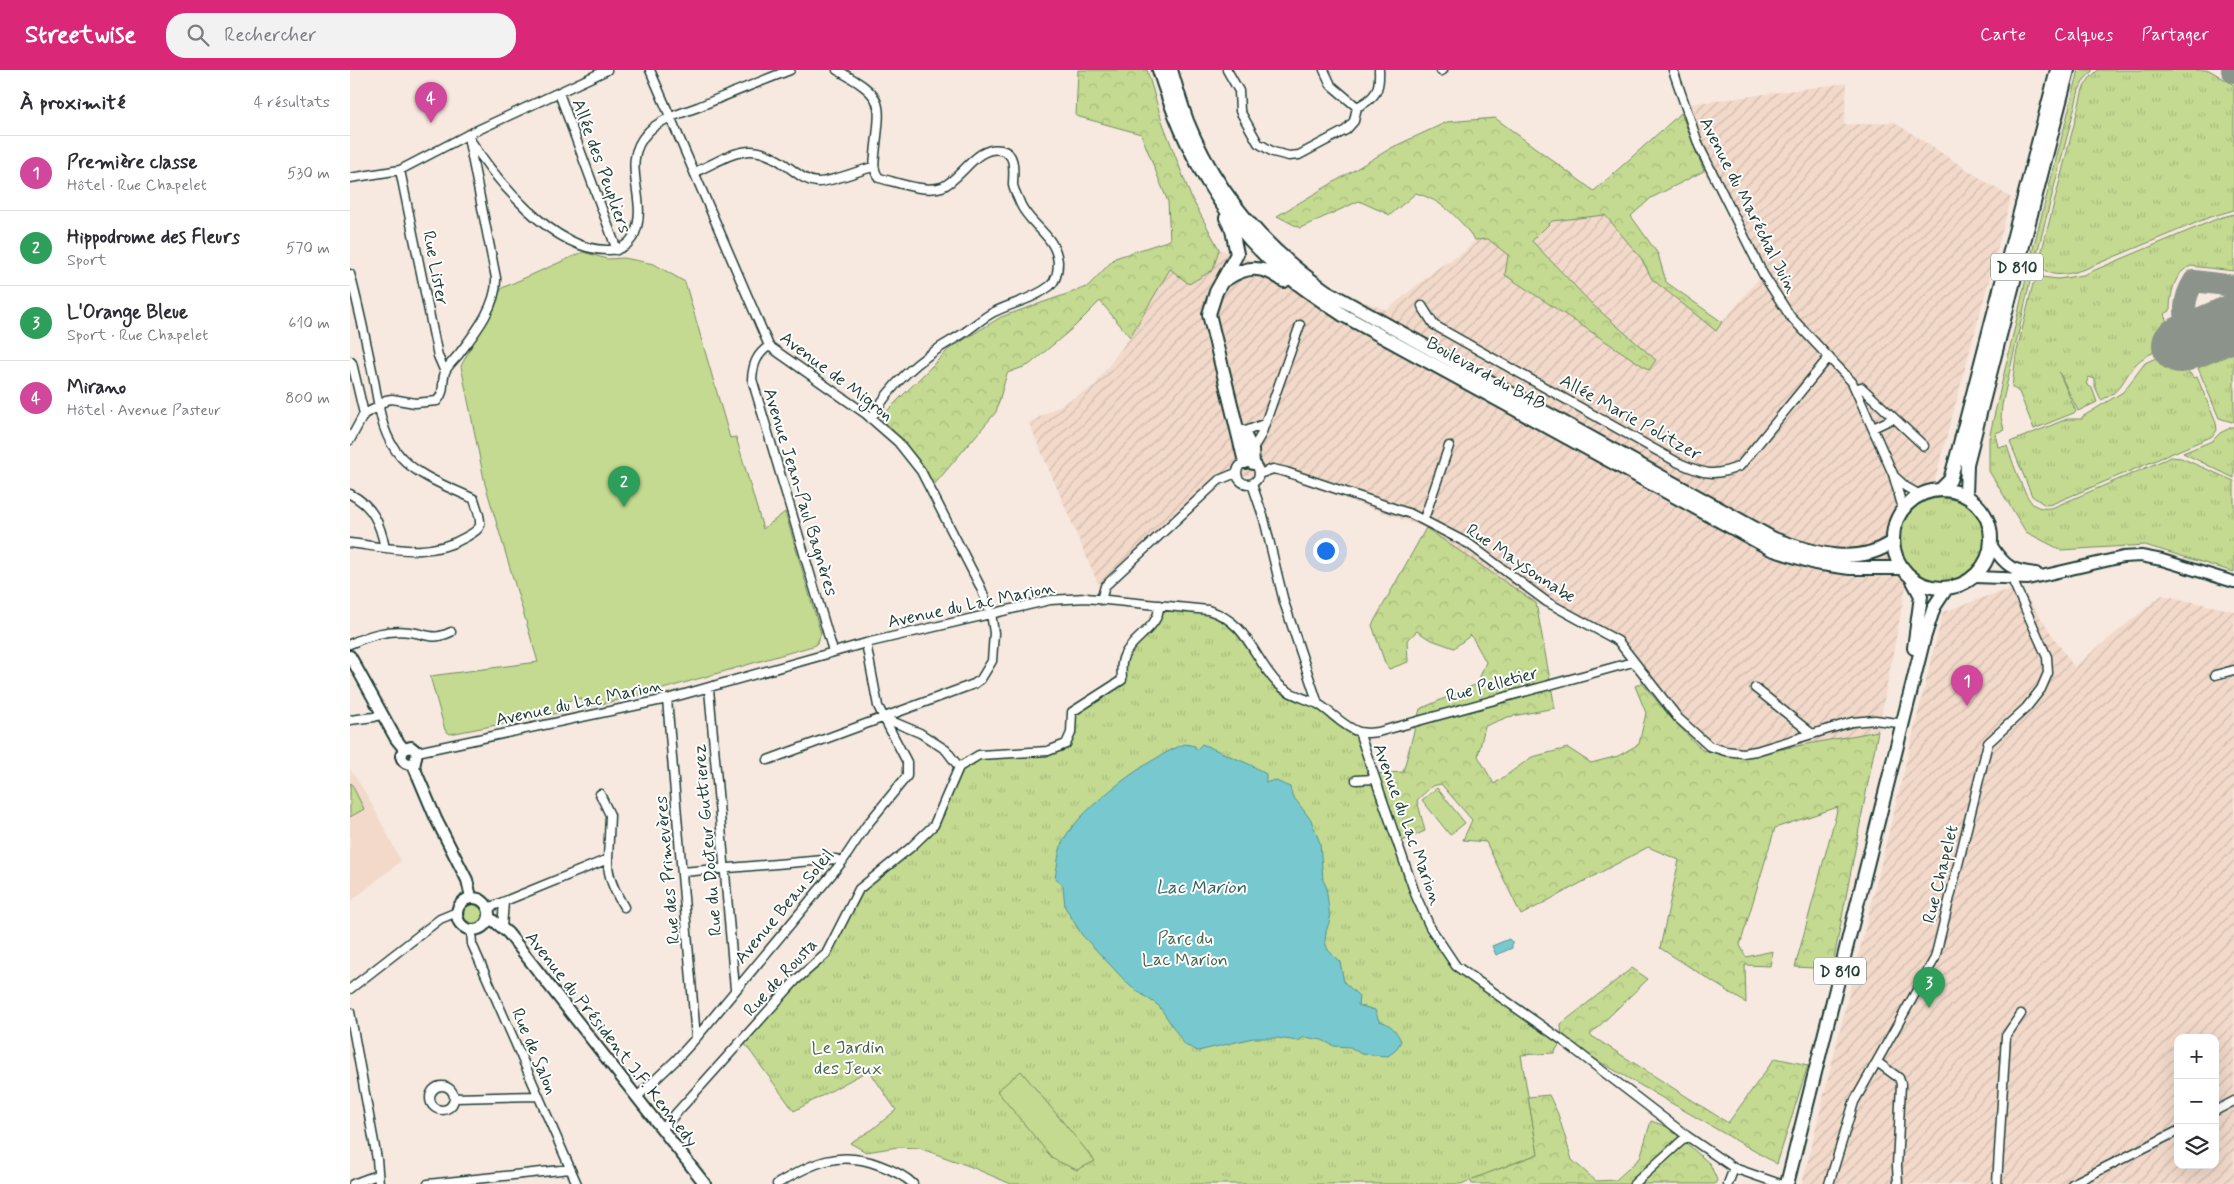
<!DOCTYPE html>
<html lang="fr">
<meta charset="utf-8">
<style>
body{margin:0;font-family:Mynerve,sans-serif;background:#f2f2f3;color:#2b2b33}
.controls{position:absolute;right:15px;bottom:15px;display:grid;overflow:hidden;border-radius:10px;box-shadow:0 5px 20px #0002}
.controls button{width:45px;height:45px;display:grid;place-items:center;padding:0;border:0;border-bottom:1px solid #e1e1e2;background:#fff;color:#2b2b33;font:25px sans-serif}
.you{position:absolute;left:975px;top:480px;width:18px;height:18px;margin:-12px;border:4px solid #fff;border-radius:50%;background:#1a73e8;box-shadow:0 0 0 8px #1a73e833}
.badge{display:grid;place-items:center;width:32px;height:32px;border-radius:50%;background:#db2777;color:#fff;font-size:16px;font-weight:700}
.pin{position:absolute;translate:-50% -41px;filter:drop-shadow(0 1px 2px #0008)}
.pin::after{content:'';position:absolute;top:26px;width:18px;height:15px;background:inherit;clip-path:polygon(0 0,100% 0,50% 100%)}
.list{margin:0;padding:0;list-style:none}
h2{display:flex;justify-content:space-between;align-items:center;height:65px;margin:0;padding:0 20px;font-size:21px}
h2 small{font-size:16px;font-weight:400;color:#7c7c81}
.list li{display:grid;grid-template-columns:32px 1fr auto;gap:15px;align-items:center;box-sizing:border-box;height:75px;padding:0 20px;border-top:1px solid #e1e1e2}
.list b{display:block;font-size:19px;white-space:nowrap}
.list p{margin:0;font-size:16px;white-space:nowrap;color:#7c7c81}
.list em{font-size:16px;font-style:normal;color:#7c7c81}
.icon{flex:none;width:28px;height:28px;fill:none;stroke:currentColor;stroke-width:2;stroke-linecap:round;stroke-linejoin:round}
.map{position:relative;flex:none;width:1884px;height:1114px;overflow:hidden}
header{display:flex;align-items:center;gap:30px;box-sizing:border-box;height:70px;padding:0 25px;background:#db2777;color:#fff}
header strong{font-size:24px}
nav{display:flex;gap:28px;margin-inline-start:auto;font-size:18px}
.search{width:350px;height:45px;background:#f2f2f3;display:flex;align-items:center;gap:12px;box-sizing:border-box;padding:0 18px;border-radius:20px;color:#7c7c81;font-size:19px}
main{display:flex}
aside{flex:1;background:#fff}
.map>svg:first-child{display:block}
.built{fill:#f2d9ca}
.industrial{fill:url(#industrial-furrows);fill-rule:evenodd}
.grass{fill:url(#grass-tufts);stroke:#728c62}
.forest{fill:url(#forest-crowns);stroke:#728c62}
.pitch{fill:#c4da90;stroke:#728c62}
.water{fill:#78c9cf;stroke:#549191}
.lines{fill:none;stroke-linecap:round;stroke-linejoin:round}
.taxiway{stroke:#8b938a;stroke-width:22}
.runway{stroke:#8b938a;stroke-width:56}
.minor-casing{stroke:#1f3d34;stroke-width:11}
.tertiary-casing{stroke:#1f3d34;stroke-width:14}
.primary-casing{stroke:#1f3d34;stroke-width:16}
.minor{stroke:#fff;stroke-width:8}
.tertiary{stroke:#fff;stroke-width:10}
.primary{stroke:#fff;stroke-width:12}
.labels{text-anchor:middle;stroke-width:4;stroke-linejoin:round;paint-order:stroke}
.shield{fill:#fff;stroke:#627771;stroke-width:1}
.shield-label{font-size:16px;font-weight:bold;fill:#1f3d34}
.street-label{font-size:18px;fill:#1f3d34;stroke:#fff}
.park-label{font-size:18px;fill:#48644b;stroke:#fff}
.water-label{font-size:19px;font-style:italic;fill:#35605b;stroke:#fff}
</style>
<header>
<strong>Streetwise</strong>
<div class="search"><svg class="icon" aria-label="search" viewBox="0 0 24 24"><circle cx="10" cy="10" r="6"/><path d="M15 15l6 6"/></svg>Rechercher</div>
<nav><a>Carte</a><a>Calques</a><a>Partager</a></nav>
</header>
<main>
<aside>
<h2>À proximité<small>4 résultats</small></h2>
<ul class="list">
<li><span class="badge" style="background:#d1479c">1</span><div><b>Première classe</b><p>Hôtel · Rue Chapelet</p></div><em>530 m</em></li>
<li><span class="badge" style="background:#2e9e5b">2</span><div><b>Hippodrome des Fleurs</b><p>Sport</p></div><em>570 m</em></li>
<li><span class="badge" style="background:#2e9e5b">3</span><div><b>L'Orange Bleue</b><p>Sport · Rue Chapelet</p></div><em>610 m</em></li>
<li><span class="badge" style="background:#d1479c">4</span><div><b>Mirano</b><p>Hôtel · Avenue Pasteur</p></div><em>800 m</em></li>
</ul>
</aside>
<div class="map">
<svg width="1884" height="1114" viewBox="0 0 1884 1114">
<defs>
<pattern id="industrial-furrows" width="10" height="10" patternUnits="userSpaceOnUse" patternTransform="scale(1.25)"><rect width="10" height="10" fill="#f2d9ca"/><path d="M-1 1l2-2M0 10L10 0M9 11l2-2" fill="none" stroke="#cfbbae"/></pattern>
<pattern id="grass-tufts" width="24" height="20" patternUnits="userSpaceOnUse" patternTransform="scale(1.25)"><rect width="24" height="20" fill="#c4da90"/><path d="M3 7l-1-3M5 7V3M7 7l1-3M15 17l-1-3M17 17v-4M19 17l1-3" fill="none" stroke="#a8bc7d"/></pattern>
<pattern id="forest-crowns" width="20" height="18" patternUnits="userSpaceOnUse" patternTransform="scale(1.25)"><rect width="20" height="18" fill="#c4da90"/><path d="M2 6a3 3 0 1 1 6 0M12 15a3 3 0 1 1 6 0" fill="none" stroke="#a8bc7d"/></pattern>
</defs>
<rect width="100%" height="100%" fill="#f7e9e0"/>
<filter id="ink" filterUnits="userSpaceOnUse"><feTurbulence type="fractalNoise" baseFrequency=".02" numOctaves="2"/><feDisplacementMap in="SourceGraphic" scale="10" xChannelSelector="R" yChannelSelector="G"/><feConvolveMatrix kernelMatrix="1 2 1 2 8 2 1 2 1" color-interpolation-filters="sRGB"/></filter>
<g filter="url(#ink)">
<path class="built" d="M 0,699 L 18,727 L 51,791 L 0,832 Z"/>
<path class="industrial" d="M 1497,13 L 1494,55 L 1544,52 L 1661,128 L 1555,521 L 1528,661 L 1388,687 L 1351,680 L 1322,649 L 1292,613 L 1271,578 L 1186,533 L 1076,458 L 928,405 L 869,406 L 748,514 L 679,353 L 743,317 L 780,267 L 820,199 L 863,200 L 869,179 L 1037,240 L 1088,198 L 1114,182 L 1125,170 L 1138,169 L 1158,185 L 1156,205 L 1299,300 L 1306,290 L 1243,235 L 1182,171 L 1202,151 L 1255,145 L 1291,188 L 1302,209 L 1366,260 L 1411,206 L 1354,101 L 1331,43 L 1341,34 Z
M 1671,519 L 1724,597 L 1812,525 L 1884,541 L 1884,1114 L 1452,1114 L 1593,542 L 1649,522 ZM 1828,968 L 1865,968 L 1865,1095 L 1828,1095 Z"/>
<path class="grass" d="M 1729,0 L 1743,0 L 1734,10 L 1729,20 L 1681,207 L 1652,335 L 1651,347 L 1654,360 L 1645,363 L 1648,377 L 1657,376 C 1662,390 1674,427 1684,435 C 1691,439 1697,439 1704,437 L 1821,387 L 1831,388 L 1884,411 L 1884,502 L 1795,475 L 1711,480 L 1676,462 L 1639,401 L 1639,368 L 1682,183 Z
M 1748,0 L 1859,0 L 1884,15 L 1884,140 L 1860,147 L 1735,199 C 1719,204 1697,211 1689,192 L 1733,19 L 1739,9 Z
M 1884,144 L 1884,201 L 1841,196 C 1824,202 1820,225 1820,241 L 1814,244 L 1825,274 C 1813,279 1795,284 1786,294 C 1772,309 1773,321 1751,330 L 1745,316 L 1745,309 L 1739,307 L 1736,314 L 1742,318 L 1747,332 L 1728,341 L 1709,302 L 1726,342 L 1684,359 L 1669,322 L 1662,317 L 1666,285 L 1683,214 L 1691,207 L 1708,209 L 1733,205 L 1869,148 Z
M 1827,278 L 1839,304 L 1840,303 L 1843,308 L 1847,307 L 1866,353 L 1867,360 L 1863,366 L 1702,434 L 1695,435 L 1682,426 L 1660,372 L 1717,349 L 1732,349 L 1732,347 L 1773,322 L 1795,293 Z
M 1884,283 L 1884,351 L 1882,352 L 1869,348 L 1848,298 Z
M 1884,356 L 1884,408 L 1833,383 L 1862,371 L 1870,363 Z
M1549 471a43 43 0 1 1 86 0a43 43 0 1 1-86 0Z
M 809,535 L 858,540 L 877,548 L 927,613 L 968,634 L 1009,662 L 1066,826 L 1106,896 L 1212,970 L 1204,983 L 1171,985 L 1188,1084 L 1111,1114 L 661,1114 L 619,1096 L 569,1078 L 548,1077 L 516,1082 L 500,1073 L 523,1059 L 546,1040 L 519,1000 L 444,1041 L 392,970 L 476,884 L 509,819 L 584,755 L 609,697 L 629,685 L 698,681 L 716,674 L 722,642 L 772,610 L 774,586 L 806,550 Z
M113 844a10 10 0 1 1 20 0a10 10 0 1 1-20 0Z"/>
<path class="forest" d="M 728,0 L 797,0 L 812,51 L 841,127 L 869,179 L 863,200 L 839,214 L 820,199 L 780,267 L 750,231 L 724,257 L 679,295 L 657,303 L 646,342 L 583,416 L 564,386 L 531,347 L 599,279 L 651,247 L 737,217 L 765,188 L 820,170 L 818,132 L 791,64 L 726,46 Z
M 1331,43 L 1354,101 L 1301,128 L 1281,146 L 1308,184 L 1316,212 L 1372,252 L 1366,261 L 1302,209 L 1291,188 L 1255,145 L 1202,151 L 1182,171 L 1243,235 L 1306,290 L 1299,300 L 1155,205 L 1158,185 L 1138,169 L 1125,170 C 1109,148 1093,131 1066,123 L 1040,145 L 1009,131 L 950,158 L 927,146 L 1043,77 L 1097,52 L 1145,48 L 1244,121 Z
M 1076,458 L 1186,533 L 1205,638 L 1158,647 L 1135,656 L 1128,686 L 1144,714 L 1182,687 L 1218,678 L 1241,693 L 1268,686 L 1289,674 L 1296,643 L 1285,616 L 1292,613 L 1322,649 L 1352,680 L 1388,687 L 1528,661 L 1482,899 L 1445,897 L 1488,737 L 1425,758 L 1390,875 L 1396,887 L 1423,881 L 1420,896 L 1395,895 L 1396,933 L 1310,878 L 1329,790 L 1298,777 L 1171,845 L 1136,772 L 1113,770 L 1122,750 L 1091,714 L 1082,716 L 1067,730 L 1075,761 L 1048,773 L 1022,704 L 1053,702 L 1070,639 L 1127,614 L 1136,592 L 1121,565 L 1104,578 L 1079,569 L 1067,561 L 1057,570 L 1058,592 L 1039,599 L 1035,593 L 1022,555 Z
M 1282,898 L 1298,909 L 1240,965 L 1378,1053 L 1425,988 L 1458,995 L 1427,1094 L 1212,970 L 1211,954 Z
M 1199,1025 L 1208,1044 L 1222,1090 L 1246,1111 L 1266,1110 L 1290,1088 L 1301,1051 L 1318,1057 L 1360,1094 L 1367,1110 L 1365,1114 L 1122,1114 L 1120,1110 L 1188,1084 L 1178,1027 Z"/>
<path class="pitch" d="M 233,182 L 257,189 L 274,188 L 304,194 L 335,212 L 380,368 L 386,367 L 413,459 L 435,442 L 471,564 L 466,575 L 299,623 L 234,638 L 231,628 L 213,632 L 214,642 L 100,664 L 95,660 L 80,606 L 188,592 L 135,414 L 111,296 L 152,218 Z
M 1,713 L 14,739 L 0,747 L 0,714 Z
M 1087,718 L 1115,753 L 1100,765 L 1072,730 Z
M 671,1001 L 745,1091 L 727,1100 L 703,1089 L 647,1021 Z"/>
<path class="water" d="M 835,674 L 845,676 L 846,680 L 852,674 L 901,695 L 916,704 L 916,713 L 924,710 L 940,717 L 942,725 L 961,750 L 970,773 L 973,810 L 976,816 L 980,849 L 976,862 L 975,872 L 978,880 L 990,892 L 994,912 L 1009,926 L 1008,935 L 1025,940 L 1029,951 C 1040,953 1046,960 1051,971 L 1046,980 L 1038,986 L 1011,984 L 1000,977 L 984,976 L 972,970 L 954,967 L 948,971 L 927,968 L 903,968 L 848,981 L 835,975 L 809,936 L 780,916 L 732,865 L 715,837 L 713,816 L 705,807 C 708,796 708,779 714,769 C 732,737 801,686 835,674 Z
M 1159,869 L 1162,872 L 1162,878 L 1146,885 L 1142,876 Z"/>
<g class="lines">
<path class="taxiway" d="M 1882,0 L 1884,2
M 1884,216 L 1844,211 C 1822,246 1842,282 1884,272"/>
<path class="runway" d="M 1830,275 L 1884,252"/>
<g class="minor-casing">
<path id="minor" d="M 300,0 L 419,276 L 516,344 L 548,372 L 571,401 L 630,516 L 641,543 L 644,563 L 642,591 L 631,609 L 624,614 L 418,690
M 487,0 C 538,28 530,32 525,85 C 524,94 523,100 529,108 C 547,112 573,123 592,117 C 612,109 626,75 651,80 C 667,83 663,103 663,115 C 664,121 668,127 670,133 C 679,155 706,165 708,192 C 708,201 707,210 700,216 C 682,230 661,233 642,243 C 629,250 618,262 604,269 C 569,289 541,313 521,349
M 877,0 L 889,21 L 890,41 L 908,73 L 923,82 L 939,86 L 949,85 L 996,60 L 1004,51 L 1007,37 C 1026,28 1030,20 1029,0
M 974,0 L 981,15 L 1007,37
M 1323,0 L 1349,76 L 1413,204 L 1440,246 L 1502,312 L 1543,404 L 1553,439
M 1091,1 L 1093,0
M 209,23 L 267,180
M 117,65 C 144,108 203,182 259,180 C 271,180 280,174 285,163 C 299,127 268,93 298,62 C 310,49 332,43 348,37 C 379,24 409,12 440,0
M 50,100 L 88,286 L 95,302
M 345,102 C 383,85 399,68 437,96 C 447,103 455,111 467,112 C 479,113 510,100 523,97
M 0,108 L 50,100 L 117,65 L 257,0
M 0,204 C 9,237 16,271 23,305 C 29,334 30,364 51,387 C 69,407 99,417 124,429 C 126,436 131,447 130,455 C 129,460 121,464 116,467 C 79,489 40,478 0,473
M 1072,236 L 1084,255 L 1327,392 C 1352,403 1363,408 1390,396 L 1479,287
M 419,276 C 407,284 403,294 402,309 L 483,581
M 0,291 L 2,293 L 14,344
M 1505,319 L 1511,317 L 1574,376
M 1523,358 L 1544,348
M 892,365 L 896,361 L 914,354
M 0,370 L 14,344 L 28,337 L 36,330 L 42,329 L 65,333 L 87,331 C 96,321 91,313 95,302 C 97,296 105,289 109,284 C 125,263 147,236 146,208 L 119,72
M 902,380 L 911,365 L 950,255
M887 403a11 11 0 1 1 22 0a11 11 0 1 1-22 0Z
M 909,404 L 923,399 L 936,402 L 1061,444 L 1119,474 L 1197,532 L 1268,571 L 1328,648 L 1359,676 L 1375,681 L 1393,683 L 1406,681 L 1502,652 L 1525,650 L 1548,653
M 1544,406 L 1556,417 L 1570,425
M 902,414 L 914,449 L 934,532 L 968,634
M 0,424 C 23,436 30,453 35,478
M 1074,449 L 1099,376
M 751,530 L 755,516 L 869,410 L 886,403
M 516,573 L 528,636 L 534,648 L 570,663 L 596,680 L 609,697
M 0,574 C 19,565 38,559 60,562 C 78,564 82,571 101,562
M 1865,605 L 1884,600
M 1405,618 L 1461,663
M 359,619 L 385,919
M 317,629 L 346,968
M 0,650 L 24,647 L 32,644
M 1009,662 L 1018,663 L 1028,662 L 1283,592
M 67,682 L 317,629 L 516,573 L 700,530 L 736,528 L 858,540 C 898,552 902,586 927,613 C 939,625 953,627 968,634 C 983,643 992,656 1009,662 L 1066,826 L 1080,857 L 1106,896 L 1212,970 L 1337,1066 L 1384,1098 L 1430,1114
M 609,697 L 629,685 L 698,681 L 716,674 L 721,663 L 722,642 L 772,610 C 772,603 770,594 774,586 C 782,567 810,558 809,535
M 1006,710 L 1024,709
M 258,789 C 257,806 265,822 274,837
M 332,802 L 486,789 L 492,792
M 138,838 L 258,789 L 260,745 L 250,724
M 152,857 L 154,832
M 121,860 L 122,874 L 227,1114
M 0,919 L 90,849 L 107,842
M 0,942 L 27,1089 L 29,1114
M 1527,992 L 1549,1008 L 1551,1014 L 1547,1096 L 1548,1114
M80 1028a12 12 0 1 1 24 0a12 12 0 1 1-24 0Z
M 287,1027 L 326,990 L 346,968 L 492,792 L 516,756 L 557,706 L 557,692 L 534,648
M 105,1028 L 188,1026
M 1865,1041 L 1884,1031
M 312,1059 L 446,910 L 476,884 L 509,819 L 560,778 L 584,755 L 609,697
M 3,1114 L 27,1105
M 78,1114 L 220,1099
M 427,1114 C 462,1093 489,1080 529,1095 C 540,1099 554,1105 563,1114
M 1284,1114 L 1337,1066
M 1378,1114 L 1384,1098
M 1479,1114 L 1504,1032 L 1585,888 L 1638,673 L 1676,638 L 1691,619 L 1698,603 L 1697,587 L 1662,509
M 1647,1114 L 1656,966 L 1671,944
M 1722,1114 L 1828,1061"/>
</g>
<g class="tertiary-casing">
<path id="tertiary" d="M 1642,476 C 1655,496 1662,501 1686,503
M 1625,507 L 1678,509 L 1773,487 L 1791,486 L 1812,490 L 1884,512
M 0,586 L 46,669 L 54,679
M 54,679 L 61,677 L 67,682 L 64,697 L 86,749 L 117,810 L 121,827
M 54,679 L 51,686 C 53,693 58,695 64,693
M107 844a16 16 0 1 1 32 0a16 16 0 1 1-32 0Z
M 139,847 L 158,863 L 355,1114"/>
</g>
<g class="primary-casing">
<path id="primary" d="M 809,0 C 833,76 869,147 931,200 C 950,217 972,231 993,245 L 1421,479 L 1465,493 L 1500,498 L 1552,498
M 821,0 C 826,17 831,34 837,51 C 865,121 914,178 976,221 L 1424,469 C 1463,483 1506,497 1543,472
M 876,148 L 882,160 L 887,184 L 866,222 L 859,244 L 895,392
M 875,210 C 897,195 913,195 934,211
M 893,362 L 902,380 L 903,393
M1543 469a49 49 0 1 1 98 0a49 49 0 1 1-98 0Z
M 1590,420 L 1600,410 L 1606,389 L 1707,0
M 1616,425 L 1617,394 L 1718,0
M 1562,509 L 1571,526 L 1564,578
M 1437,1114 L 1574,568 L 1584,537 L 1596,519"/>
</g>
<use href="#minor" class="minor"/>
<use href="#tertiary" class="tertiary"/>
<use href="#primary" class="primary"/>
</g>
</g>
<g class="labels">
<g class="shield">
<rect x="1641" y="183.5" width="52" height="27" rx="4"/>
<rect x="1464" y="887.5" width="52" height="27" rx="4"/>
</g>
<g class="shield-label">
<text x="1667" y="203">D 810</text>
<text x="1490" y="907">D 810</text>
</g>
<g class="street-label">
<text transform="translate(252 96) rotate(70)" y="6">Allée des Peupliers</text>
<text transform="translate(1399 135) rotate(63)" y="6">Avenue du Maréchal Juin</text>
<text transform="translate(86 198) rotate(79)" y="6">Rue Lister</text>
<text transform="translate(1136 303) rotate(29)" y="6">Boulevard du BAB</text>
<text transform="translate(487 306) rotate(37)" y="6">Avenue de Migron</text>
<text transform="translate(1281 347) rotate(29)" y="6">Allée Marie Politzer</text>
<text transform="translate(451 422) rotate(73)" y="6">Avenue Jean-Paul Bagnères</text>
<text transform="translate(1171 493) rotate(34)" y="6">Rue Maysonnabe</text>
<text transform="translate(621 534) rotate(-12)" y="6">Avenue du Lac Marion</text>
<text transform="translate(1142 614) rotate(-15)" y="6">Rue Pelletier</text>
<text transform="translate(229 632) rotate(-12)" y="6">Avenue du Lac Marion</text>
<text transform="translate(1058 754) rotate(70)" y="6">Avenue du Lac Marion</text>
<text transform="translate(357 770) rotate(-95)" y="6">Rue du Docteur Guttierez</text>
<text transform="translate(317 800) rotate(-95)" y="6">Rue des Primevères</text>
<text transform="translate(1590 804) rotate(-76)" y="6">Rue Chapelet</text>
<text transform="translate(434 836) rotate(-50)" y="6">Avenue Beau Soleil</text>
<text transform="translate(430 907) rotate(-47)" y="6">Rue de Rousta</text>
<text transform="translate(262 969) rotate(52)" y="6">Avenue du Président J.F. Kennedy</text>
<text transform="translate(185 981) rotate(67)" y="6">Rue de Salon</text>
</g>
<g class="park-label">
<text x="835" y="874">Parc du<tspan x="835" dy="21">Lac Marion</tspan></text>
<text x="498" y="983">Le Jardin<tspan x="498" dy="21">des Jeux</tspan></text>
</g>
<g class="water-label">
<text x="851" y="823">Lac Marion</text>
</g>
</g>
</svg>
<div class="controls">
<button>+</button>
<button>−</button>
<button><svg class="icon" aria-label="layers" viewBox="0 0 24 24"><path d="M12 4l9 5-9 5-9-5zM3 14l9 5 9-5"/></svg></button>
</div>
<div class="you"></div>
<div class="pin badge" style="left:1617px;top:636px;background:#d1479c">1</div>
<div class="pin badge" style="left:274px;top:437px;background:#2e9e5b">2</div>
<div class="pin badge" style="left:1579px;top:938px;background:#2e9e5b">3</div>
<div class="pin badge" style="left:81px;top:53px;background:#d1479c">4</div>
</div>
</main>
